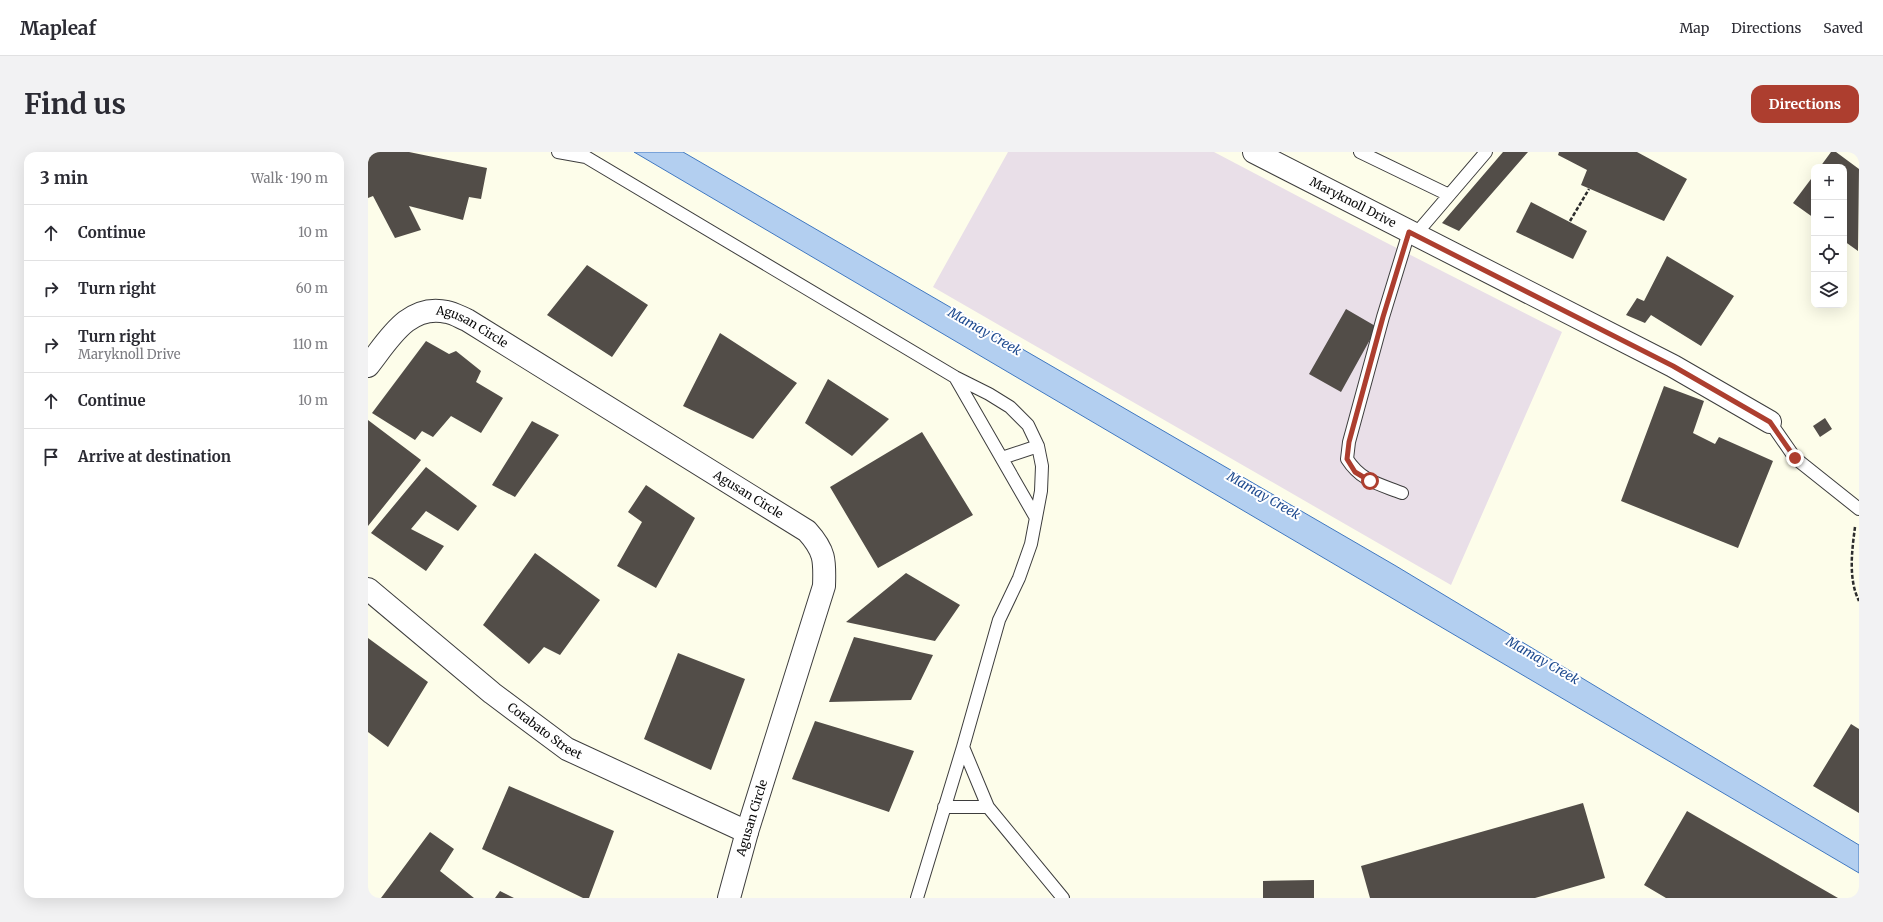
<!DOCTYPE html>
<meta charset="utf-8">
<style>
body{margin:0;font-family:Merriweather,serif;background:#f2f2f3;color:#2b2b33}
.controls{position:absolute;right:12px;top:12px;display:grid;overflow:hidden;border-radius:8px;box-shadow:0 4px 16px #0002}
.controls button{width:36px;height:36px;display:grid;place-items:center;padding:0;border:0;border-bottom:1px solid #e1e1e2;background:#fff;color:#2b2b33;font:20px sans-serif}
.stop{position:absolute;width:12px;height:12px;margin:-9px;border:3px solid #ad3e2f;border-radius:50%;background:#fff}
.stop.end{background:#ad3e2f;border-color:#fff;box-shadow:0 1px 4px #0008}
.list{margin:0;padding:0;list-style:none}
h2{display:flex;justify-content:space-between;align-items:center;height:52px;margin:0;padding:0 16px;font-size:17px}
h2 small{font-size:13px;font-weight:400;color:#7c7c81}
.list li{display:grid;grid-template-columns:26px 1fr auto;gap:12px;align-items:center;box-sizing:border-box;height:56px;padding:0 16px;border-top:1px solid #e1e1e2}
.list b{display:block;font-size:15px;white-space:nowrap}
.list p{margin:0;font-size:13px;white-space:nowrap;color:#7c7c81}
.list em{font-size:13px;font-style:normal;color:#7c7c81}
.icon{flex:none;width:22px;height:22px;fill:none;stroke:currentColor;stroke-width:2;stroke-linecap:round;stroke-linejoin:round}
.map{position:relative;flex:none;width:1491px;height:746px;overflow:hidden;border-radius:12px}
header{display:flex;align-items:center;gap:24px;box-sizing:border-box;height:56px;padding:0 20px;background:#fff;border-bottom:1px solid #e1e1e2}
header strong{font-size:19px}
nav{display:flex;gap:22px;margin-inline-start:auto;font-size:14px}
.intro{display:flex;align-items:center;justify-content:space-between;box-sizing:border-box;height:96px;padding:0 24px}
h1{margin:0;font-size:28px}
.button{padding:10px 18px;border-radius:12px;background:#ad3e2f;color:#fff;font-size:14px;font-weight:700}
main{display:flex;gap:24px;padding:0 24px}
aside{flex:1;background:#fff;border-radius:12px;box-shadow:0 4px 16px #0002}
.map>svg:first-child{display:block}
.industrial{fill:#e9dfe8}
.water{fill:#b3cff0;stroke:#4078c1}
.building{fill:#524d48}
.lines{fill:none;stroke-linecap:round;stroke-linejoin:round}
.service-casing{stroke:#3d3d3d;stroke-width:14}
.minor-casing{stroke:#3d3d3d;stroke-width:24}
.path{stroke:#2c2c2c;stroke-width:2.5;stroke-dasharray:4 2;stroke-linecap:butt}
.service{stroke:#fff;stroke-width:12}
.minor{stroke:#fff;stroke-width:22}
.route{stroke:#ad3e2f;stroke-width:5}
.labels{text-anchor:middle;stroke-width:4;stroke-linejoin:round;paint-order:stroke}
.street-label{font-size:12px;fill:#0a0a0a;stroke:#fff}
.water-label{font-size:13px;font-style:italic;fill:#204c90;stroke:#fff}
</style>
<header>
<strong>Mapleaf</strong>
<nav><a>Map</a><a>Directions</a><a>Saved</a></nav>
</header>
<div class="intro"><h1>Find us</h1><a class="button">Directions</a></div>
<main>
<aside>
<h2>3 min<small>Walk · 190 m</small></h2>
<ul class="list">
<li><svg class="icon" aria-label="ahead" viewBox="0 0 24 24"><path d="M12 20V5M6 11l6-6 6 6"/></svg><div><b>Continue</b></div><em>10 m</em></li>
<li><svg class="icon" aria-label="right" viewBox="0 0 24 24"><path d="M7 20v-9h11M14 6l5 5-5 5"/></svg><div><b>Turn right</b></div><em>60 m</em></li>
<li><svg class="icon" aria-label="right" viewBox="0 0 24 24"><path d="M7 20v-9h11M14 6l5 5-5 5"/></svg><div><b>Turn right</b><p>Maryknoll Drive</p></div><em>110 m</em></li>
<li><svg class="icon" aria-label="ahead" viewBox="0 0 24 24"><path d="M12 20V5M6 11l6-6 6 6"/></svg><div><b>Continue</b></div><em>10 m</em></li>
<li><svg class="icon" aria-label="arrive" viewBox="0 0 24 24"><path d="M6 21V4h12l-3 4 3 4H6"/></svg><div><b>Arrive at destination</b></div></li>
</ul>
</aside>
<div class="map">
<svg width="1491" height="746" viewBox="0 0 1491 746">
<rect width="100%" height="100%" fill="#fdfdea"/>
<path class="industrial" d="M 640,0 L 846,0 L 1015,89 L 1194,180 L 1083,433 L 565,135 Z"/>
<path class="water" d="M 266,0 L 315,0 L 1028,414 L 1491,693 L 1491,721 Z"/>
<path class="building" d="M 0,0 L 41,0 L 119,16 L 113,47 L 101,45 L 95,68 L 41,54 L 53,78 L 27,86 L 5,44 L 0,46 Z
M 1135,0 L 1160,0 L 1091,79 L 1074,71 Z
M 1191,0 L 1269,0 L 1319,27 L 1296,69 L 1213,33 L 1219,18 L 1190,3 Z
M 1463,0 L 1468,0 L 1491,17 L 1490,99 L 1476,89 L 1476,15 L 1452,15 Z
M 1446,23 L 1446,66 L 1425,51 Z
M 1163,50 L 1219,79 L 1205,107 L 1148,80 Z
M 1299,104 L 1366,144 L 1333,194 L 1283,163 L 1277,171 L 1258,163 L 1269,146 L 1276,149 Z
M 219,113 L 280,153 L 244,205 L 179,163 Z
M 978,157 L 1009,175 L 973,240 L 941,222 Z
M 352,181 L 429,231 L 385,287 L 315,254 Z
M 58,189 L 81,202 L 88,199 L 113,219 L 108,230 L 135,246 L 113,281 L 83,264 L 65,285 L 54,279 L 47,288 L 4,261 Z
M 460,227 L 521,267 L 484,304 L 437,271 Z
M 1296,234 L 1336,249 L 1325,281 L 1347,292 L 1351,285 L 1405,309 L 1370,396 L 1253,349 Z
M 1457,266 L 1464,277 L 1452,285 L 1445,274 Z
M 0,268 L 53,308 L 0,374 Z
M 164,269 L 191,283 L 147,345 L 124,333 Z
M 554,280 L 605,363 L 510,416 L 462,335 Z
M 58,315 L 109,354 L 90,379 L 58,359 L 43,377 L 76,394 L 58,419 L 3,381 Z
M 278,333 L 327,366 L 288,436 L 249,414 L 274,370 L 260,360 Z
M 167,401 L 232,448 L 192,503 L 176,495 L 161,512 L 115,473 Z
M 538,421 L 592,453 L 567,489 L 478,470 Z
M 486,485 L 565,503 L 543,548 L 461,550 Z
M 0,486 L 60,530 L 20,595 L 0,580 Z
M 310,501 L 377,527 L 343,618 L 276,587 Z
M 447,569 L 546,599 L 521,660 L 424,627 Z
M 1483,572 L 1491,577 L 1491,661 L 1445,634 Z
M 141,634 L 246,679 L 221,746 L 215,746 L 114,697 Z
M 1215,651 L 1237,726 L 1167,746 L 1002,746 L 993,714 Z
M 1319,659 L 1470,746 L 1298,746 L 1276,733 Z
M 62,680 L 86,697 L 72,719 L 106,746 L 13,746 Z
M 946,728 L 946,746 L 895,746 L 895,729 Z
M 132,739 L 146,746 L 127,746 Z"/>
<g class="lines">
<g class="service-casing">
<path id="service" d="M 190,0 L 218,5
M 213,0 L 218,5 L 587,225 L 621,242 L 642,255 L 660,273 L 670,294 L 674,314 L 673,339 L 663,392 L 651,426 L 631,468 L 595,595 L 549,746
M 992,0 L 1081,43
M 1047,83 L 1118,0
M 587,225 L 668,366
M 1402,270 L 1427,306 L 1491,357
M 634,306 L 670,294
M 1034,341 C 1011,332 993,329 979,307 L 981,290 L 1015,165 L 1041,80
M 595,595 L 620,655 L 695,746
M 576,655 L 620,655"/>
</g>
<g class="minor-casing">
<g id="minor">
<path id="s1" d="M 886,0 L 1305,214 L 1402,270"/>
<path id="s2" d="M 0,214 C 20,189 40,151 79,160 C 85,161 92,165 99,168 L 439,379 C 457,399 457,408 456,434 L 379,680 L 361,746"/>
<path id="s3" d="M 0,437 L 124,541 L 199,597 L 379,680"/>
</g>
</g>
<path class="path" d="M 1202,69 L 1221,37
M 1487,375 C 1484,398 1480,427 1491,449"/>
<use href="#service" class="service"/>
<use href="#minor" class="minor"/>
</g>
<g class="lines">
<path class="route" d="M 1002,329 L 987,320 L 979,307 L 981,290 L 1015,165 L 1041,80 L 1305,214 L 1402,270 L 1427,306"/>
</g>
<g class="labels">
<g class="street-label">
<text dy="4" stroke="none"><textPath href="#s1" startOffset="111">Maryknoll Drive</textPath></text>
<text dy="4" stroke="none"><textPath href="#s2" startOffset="131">Agusan Circle</textPath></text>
<text dy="4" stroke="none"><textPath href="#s2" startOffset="455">Agusan Circle</textPath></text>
<text dy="4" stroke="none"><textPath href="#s3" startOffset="227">Cotabato Street</textPath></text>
<text transform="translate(384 666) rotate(-73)" y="4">Agusan Circle</text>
</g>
<g class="water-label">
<text transform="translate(617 179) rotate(30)" y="5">Mamay Creek</text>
<text transform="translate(896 343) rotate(30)" y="5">Mamay Creek</text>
<text transform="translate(1175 508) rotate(30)" y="5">Mamay Creek</text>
</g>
</g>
</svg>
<div class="controls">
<button>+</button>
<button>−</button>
<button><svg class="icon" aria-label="locate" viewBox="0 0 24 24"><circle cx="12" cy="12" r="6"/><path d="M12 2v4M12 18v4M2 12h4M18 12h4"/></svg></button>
<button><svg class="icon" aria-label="layers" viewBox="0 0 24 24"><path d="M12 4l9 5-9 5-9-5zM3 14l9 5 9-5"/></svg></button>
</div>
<div class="stop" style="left:1002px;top:329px"></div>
<div class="stop end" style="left:1427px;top:306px"></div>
</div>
</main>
